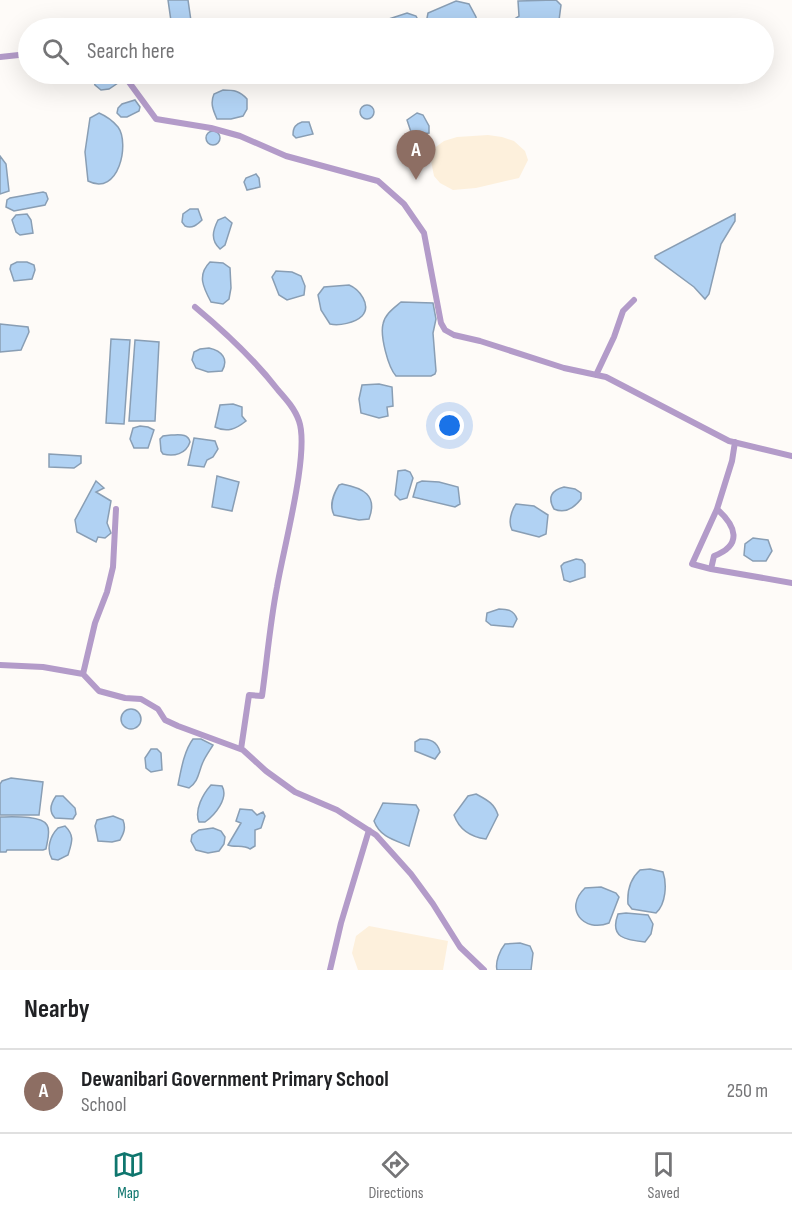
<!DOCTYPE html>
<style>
body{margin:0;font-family:"Sofia Sans Condensed",sans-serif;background:#f6f6f6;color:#202124}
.you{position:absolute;left:450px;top:426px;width:21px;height:21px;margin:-15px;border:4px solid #fff;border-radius:50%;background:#1a73e8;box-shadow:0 0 0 9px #1a73e833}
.badge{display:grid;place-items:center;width:39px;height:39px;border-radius:50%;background:#0f766e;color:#fff;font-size:20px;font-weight:700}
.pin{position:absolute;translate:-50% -50px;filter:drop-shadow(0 2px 3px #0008)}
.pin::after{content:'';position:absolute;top:32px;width:21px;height:18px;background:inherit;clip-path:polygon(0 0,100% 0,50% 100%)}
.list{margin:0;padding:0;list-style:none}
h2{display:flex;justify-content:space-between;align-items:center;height:78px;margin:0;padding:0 24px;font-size:26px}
h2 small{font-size:20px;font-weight:400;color:#757577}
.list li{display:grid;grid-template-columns:39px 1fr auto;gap:18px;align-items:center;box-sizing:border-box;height:84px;padding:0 24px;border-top:2px solid #e0e0e0}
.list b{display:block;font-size:22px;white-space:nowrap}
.list p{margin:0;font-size:20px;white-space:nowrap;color:#757577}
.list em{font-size:20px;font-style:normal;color:#757577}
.icon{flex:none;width:33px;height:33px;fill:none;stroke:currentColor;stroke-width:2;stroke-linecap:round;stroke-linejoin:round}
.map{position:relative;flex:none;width:792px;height:970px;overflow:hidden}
.search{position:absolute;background:#fff;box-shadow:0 6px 24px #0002;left:18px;right:18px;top:18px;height:66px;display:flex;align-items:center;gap:15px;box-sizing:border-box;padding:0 21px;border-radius:33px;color:#757577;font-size:22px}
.sheet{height:162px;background:#fff}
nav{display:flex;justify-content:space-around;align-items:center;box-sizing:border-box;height:84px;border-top:2px solid #e0e0e0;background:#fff;font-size:16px;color:#757577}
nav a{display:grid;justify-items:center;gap:3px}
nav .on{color:#0f766e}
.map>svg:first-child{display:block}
.industrial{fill:#fdf0dc}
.water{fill:#b1d2f3;stroke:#899eb4;stroke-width:1.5}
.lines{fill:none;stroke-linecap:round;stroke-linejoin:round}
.street{stroke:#b39bc9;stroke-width:6}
</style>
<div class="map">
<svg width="792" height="970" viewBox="0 0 792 970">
<rect width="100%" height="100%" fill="#fefbf8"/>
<path class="industrial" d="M 488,135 L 502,137 L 514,141 L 525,151 L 528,160 L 519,178 L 476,188 L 453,190 L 440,183 L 434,176 L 431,161 L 433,149 L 444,141 L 457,137 Z
M 369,926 L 448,941 L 443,970 L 358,970 L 352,953 L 356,936 Z"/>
<path class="water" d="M 168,0 L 188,0 L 192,28 L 172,28 Z
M 556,0 L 561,5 L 558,28 L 511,28 L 513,20 L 519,16 L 518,1 Z
M 456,1 L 469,4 L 476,17 L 477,28 L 425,28 L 428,13 Z
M 407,13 L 416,16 L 422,28 L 381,28 L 386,20 Z
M 91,74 L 116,74 L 118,83 L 109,89 L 101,90 L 95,85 Z
M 223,90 C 234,90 240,91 247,99 L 247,109 L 243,116 L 231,119 L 217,119 C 213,110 210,103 214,94 Z
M 135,100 L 140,107 L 139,111 L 127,117 L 121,117 L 117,113 L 118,108 L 122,104 Z
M360 112a7 7 0 1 1 14 0a7 7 0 1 1-14 0Z
M 99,113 C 106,116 113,121 118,127 C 130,143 119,197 88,181 L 85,152 L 90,118 Z
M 417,113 L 423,115 L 429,126 L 429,133 L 412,135 L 407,120 Z
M 302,122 L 309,122 L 313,134 L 296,138 L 293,135 C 293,127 296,124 302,122 Z
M206 138a7 7 0 1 1 14 0a7 7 0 1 1-14 0Z
M 0,156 L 6,164 L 9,191 L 0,194 Z
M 256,174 L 259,178 L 260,187 L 247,190 L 244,182 L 246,178 Z
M 43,192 L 46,193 L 48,199 L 45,205 L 14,211 L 6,207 L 7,200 L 10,198 Z
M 190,209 L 198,209 L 202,220 C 197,225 192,229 185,226 L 182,222 L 183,214 Z
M 27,214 L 31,220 L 33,233 L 20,235 L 16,232 L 12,220 L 16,215 Z
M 735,214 L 735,221 L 721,244 L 709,294 L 705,299 L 694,287 L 655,258 L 655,256 Z
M 225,217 L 232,223 L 225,245 L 220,249 C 210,240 213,230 218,220 Z
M 17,262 L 27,262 L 34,265 L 35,270 L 32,279 L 14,281 L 10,269 L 11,265 Z
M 210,262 L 223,263 L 230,268 L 231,288 L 229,299 L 223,304 L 211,302 C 203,287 197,275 210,262 Z
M 276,271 L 292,272 L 301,276 L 305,286 L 304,295 L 287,300 L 279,295 L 272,277 Z
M 349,285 C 359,289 372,305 362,316 C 355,323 339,326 330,324 L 321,310 L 318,295 L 324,287 Z
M 401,302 L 433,303 L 436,319 L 433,333 L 436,371 L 435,374 L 431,376 L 396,376 C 388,367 380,336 383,324 C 385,314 394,308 401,302 Z
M 0,324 L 28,327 L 29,332 L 21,350 L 0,352 Z
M 111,339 L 130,340 L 124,424 L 106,423 Z
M 135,340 L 159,342 L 155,421 L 129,421 Z
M 209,348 C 222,351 229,359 222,371 L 208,372 L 196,368 L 192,360 L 194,352 L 200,349 Z
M 379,384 L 392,387 L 393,406 L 387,407 L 388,416 L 379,418 L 361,413 L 359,399 L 362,385 Z
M 233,404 L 242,407 L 242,416 L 246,421 C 236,429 227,433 215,427 L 220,405 Z
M 140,426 L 148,427 L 154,430 L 148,448 L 134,448 L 130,439 L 133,428 Z
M 171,435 C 179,435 188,433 190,442 C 186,454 174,457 163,454 L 161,451 L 160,439 L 163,436 Z
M 194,438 L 215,441 L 218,449 L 213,457 L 207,460 L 204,467 L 188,465 Z
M 49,454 L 81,456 L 81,463 L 74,468 L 49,467 Z
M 405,470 L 410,472 L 413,478 L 407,498 L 400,500 L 395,495 L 398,471 Z
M 217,476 L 239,482 L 232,511 L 212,507 Z
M 96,481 L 104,488 L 96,492 L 111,501 L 107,523 L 111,533 L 105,538 L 98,537 L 96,542 L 77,532 L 75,520 Z
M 422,481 L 439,482 L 458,487 L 460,504 L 455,507 L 413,497 L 417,483 Z
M 342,484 C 363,488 378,495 369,519 L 359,520 L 334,515 C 329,505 333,495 339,485 Z
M 564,487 L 575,489 L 581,493 L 581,499 C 574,508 565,514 554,509 C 547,497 552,490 564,487 Z
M 516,504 L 534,506 L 548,515 L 546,534 L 539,537 L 512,530 C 508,523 511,511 516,504 Z
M 753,538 L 768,540 L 772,551 L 766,561 L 753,561 L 744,555 L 745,544 Z
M 576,559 L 582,560 L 585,564 L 585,577 L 570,582 L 564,580 L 561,566 L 564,563 Z
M 499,609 C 507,609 514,610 517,619 L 513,627 L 491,625 L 486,621 L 487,613 Z
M121 719a10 10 0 1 1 20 0a10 10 0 1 1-20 0Z
M 193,739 L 201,739 L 213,745 C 210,750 205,757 203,762 C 198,773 199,781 189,788 L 178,785 C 181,770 184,751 193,739 Z
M 420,739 C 430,739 437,741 440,752 L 435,759 L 415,751 L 415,742 Z
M 151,749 L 157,749 L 161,753 L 162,770 L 151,772 L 146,768 L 145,758 Z
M 11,778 L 43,782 L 39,815 L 0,815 L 0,784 L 2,781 Z
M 211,785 L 222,786 C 229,798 215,815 205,822 L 199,822 C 194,810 203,794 211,785 Z
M 476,794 C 487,800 494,803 498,815 L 486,839 C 471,837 459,829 454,815 L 468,796 Z
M 56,796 L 63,796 L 75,808 L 76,814 L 73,819 L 55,818 C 48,811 51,803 56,796 Z
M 383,803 L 416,805 L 419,810 L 409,846 C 394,840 380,837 374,821 Z
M 240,809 L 252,810 L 257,815 L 263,812 L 265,816 L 261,828 L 255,830 L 255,846 L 250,849 C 243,844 235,848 228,845 L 241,823 L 236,821 Z
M 113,816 L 123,820 C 126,828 124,833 120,840 L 112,842 L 98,841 L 95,826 L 97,820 Z
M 0,817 C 11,817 41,815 47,825 C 51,831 47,842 46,849 L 43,850 L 7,850 L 6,852 L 0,852 Z
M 65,826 C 75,836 72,842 68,855 L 58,860 L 52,859 C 46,849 50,836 58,828 Z
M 213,828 L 221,831 L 225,837 L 224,844 L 219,851 L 208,853 L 196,850 L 191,841 L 192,835 L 199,830 Z
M 650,869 L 663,872 C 667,884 666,904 656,913 L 632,909 L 628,904 C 627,891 630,879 640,870 Z
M 601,887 L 616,893 L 619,897 L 609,923 C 584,933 563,909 585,888 Z
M 626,913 L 648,915 L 653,924 L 651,934 L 645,942 C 626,940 609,938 618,914 Z
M 520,943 L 530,946 L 533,953 L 531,970 L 497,970 C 495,962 500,950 505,944 Z"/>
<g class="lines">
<path class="street" d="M 0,57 L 28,54
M 123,74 L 156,119 L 211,128 L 240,136 L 286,156 L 378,181 L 404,204 L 424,233 L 441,323 L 445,330 L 454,335 L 480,341 L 564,368 L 606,377 L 729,441 L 792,456
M 195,307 C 225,332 254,359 278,390 C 286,399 295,409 299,421 C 310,452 283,550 277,587 C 270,623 267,660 262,696 L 249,695 L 241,749
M 596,375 L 614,337 L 623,311 L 634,300
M 735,442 L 732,461 L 717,509 C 736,526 743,545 714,556 L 711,569 L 792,583
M 711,569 L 692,564 L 717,509
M 0,665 L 43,667 L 83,674 L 99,691 L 125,698 L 141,699 L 158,709 L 165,720 L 178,726 L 243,750 L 266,771 L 295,792 L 337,810 L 376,835 L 411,874 L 433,904 L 460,947 L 484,970
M 83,674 L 95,623 L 107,592 L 113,567 L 116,509
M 330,970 L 341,923 L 369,830"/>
</g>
</svg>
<div class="you"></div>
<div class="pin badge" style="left:416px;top:180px;background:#8d6e63">A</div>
<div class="search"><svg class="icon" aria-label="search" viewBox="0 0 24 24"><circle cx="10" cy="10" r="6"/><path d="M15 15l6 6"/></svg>Search here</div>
</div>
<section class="sheet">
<h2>Nearby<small></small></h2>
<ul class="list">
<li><span class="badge" style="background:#8d6e63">A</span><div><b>Dewanibari Government Primary School</b><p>School</p></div><em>250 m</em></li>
</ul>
</section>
<nav>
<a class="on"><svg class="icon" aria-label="map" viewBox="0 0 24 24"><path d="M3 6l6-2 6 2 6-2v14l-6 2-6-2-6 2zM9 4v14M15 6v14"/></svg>Map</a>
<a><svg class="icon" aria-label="directions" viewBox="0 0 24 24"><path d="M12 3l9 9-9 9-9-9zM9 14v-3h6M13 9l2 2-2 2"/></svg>Directions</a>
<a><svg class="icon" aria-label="saved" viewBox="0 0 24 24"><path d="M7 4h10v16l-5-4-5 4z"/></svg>Saved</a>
</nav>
